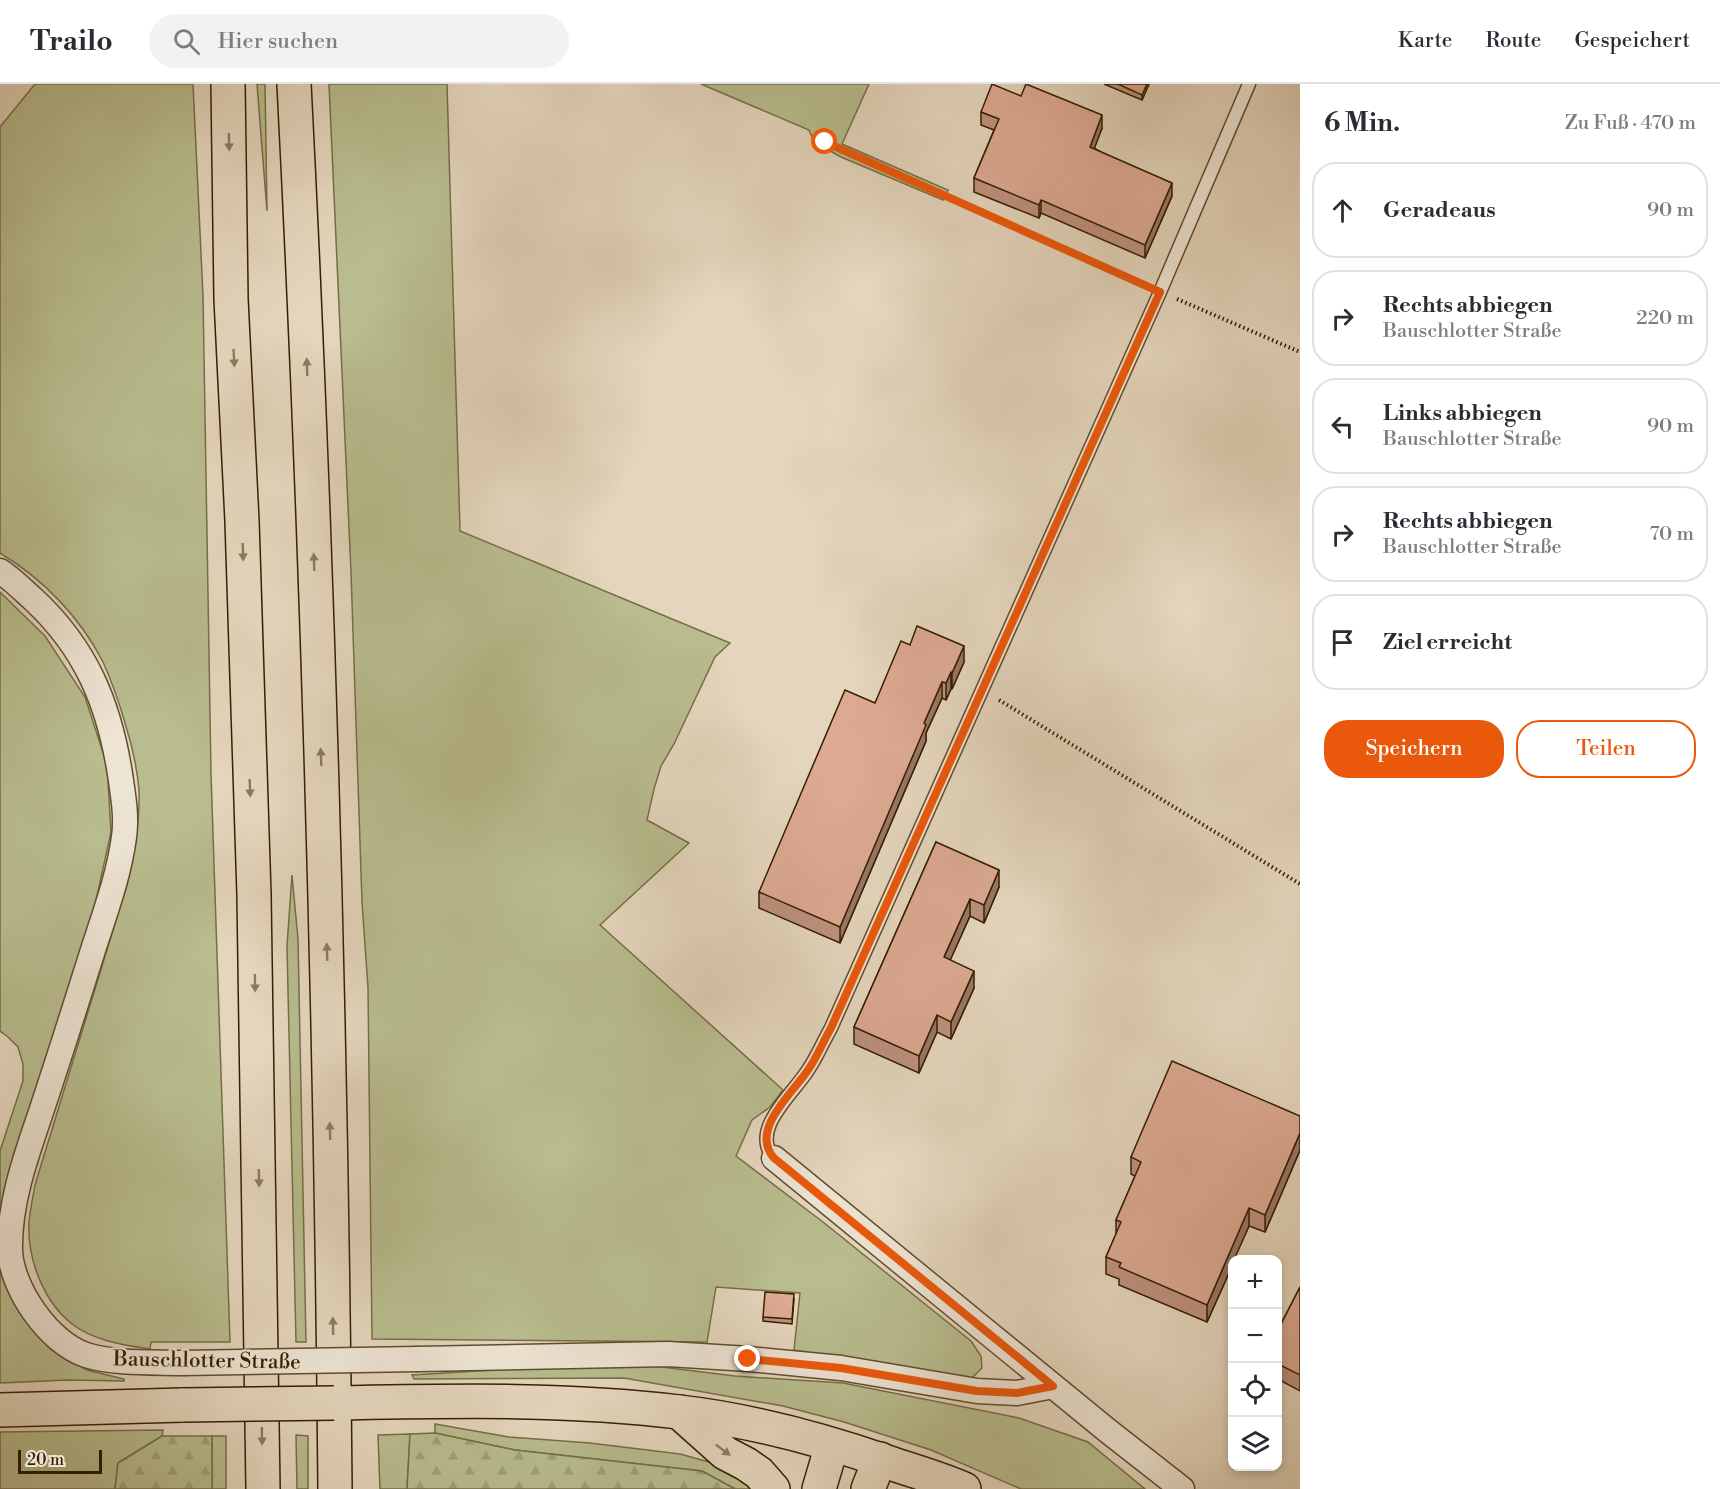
<!DOCTYPE html>
<html lang="de">
<meta charset="utf-8">
<style>
body{margin:0;font-family:"Libre Bodoni",serif;background:#f2f2f3;color:#2b2b33}
.controls{position:absolute;right:18px;bottom:18px;display:grid;overflow:hidden;border-radius:12px;box-shadow:0 3px 9px #0003}
.controls button{width:54px;height:54px;display:grid;place-items:center;padding:0;border:0;border-bottom:2px solid #e1e1e2;background:#fff;color:#2b2b33;font:30px sans-serif}
.scale{position:absolute;left:18px;bottom:15px;width:84px;box-sizing:border-box;padding-left:6px;border:3px solid #351f00;border-top:0;font-size:16px;line-height:21px;white-space:nowrap;color:#351f00;-webkit-text-stroke:4px #ede4d3;paint-order:stroke}
.stop{position:absolute;width:18px;height:18px;margin:-14px;border:4px solid #ea580c;border-radius:50%;background:#fff}
.stop.end{background:#ea580c;border-color:#fff;box-shadow:0 2px 6px #0008}
.list{margin:0;padding:0;list-style:none}
h2{display:flex;justify-content:space-between;align-items:center;height:78px;margin:0;padding:0 24px;font-size:26px}
h2 small{font-size:20px;font-weight:400;color:#7c7c81}
.list li{display:grid;grid-template-columns:39px 1fr auto;gap:18px;align-items:center;box-sizing:border-box;height:96px;margin:0 12px 12px;padding:0 12px;border:2px solid #e1e1e2;border-radius:24px}
.list b{display:block;font-size:22px;white-space:nowrap}
.list p{margin:0;font-size:20px;white-space:nowrap;color:#7c7c81}
.list em{font-size:20px;font-style:normal;color:#7c7c81}
.actions{display:flex;gap:12px;padding:18px 24px}
.actions a{flex:1;padding:14px 0;border:2px solid #ea580c;border-radius:24px;text-align:center;font-size:21px;color:#ea580c}
.actions .main{background:#ea580c;color:#fff}
.icon{flex:none;width:33px;height:33px;fill:none;stroke:currentColor;stroke-width:2;stroke-linecap:round;stroke-linejoin:round}
.map{position:relative;flex:none;width:1300px;height:1405px;overflow:hidden}
header{display:flex;align-items:center;gap:36px;box-sizing:border-box;height:84px;padding:0 30px;background:#fff;border-bottom:2px solid #e1e1e2}
header strong{font-size:28px}
nav{display:flex;gap:33px;margin-inline-start:auto;font-size:21px}
.search{width:420px;height:54px;background:#f2f2f3;display:flex;align-items:center;gap:15px;box-sizing:border-box;padding:0 21px;border-radius:33px;color:#7c7c81;font-size:22px}
main{display:flex}
aside{flex:1;background:#fff}
.map>svg:first-child{display:block}
.green{fill:#b8bc8e;stroke:#766e47;stroke-width:1.5}
.forest{fill:url(#forest-firs);stroke:#766e47;stroke-width:1.5}
.lines{fill:none;stroke-linecap:round;stroke-linejoin:round}
.service-casing{stroke:#614c2f;stroke-width:15}
.minor-casing{stroke:#614c2f;stroke-width:27}
.primary-casing{stroke:#351f00;stroke-width:36}
.motorway-casing{stroke:#351f00;stroke-width:36}
.path{stroke:#351f00;stroke-width:4;stroke-dasharray:1.5 3;stroke-linecap:butt}
.service{stroke:#ede4d3;stroke-width:12}
.minor{stroke:#ede4d3;stroke-width:24}
.primary{stroke:#e4d5bc;stroke-width:33}
.motorway{stroke:#e4d5bc;stroke-width:33}
.minor-bridge-casing{stroke:#614c2f;stroke-width:27;stroke-linecap:butt}
.primary-bridge-casing{stroke:#351f00;stroke-width:36;stroke-linecap:butt}
.minor-bridge{stroke:#ede4d3;stroke-width:24}
.primary-bridge{stroke:#e4d5bc;stroke-width:33}
.wall{fill:#bd917e;stroke:#351f00;stroke-width:1.5}
.shaded-wall{fill:#9a7666;stroke:#351f00;stroke-width:1.5}
.building{fill:#dca992;stroke:#351f00;stroke-width:1.5}
.oneway{fill:#8c7a5e}
.route{stroke:#ea580c;stroke-width:8}
.labels{text-anchor:middle;stroke-width:4.5;stroke-linejoin:round;paint-order:stroke}
.street-label{font-size:21px;fill:#351f00;stroke:#ede4d3}
</style>
<header>
<strong>Trailo</strong>
<div class="search"><svg class="icon" aria-label="search" viewBox="0 0 24 24"><circle cx="10" cy="10" r="6"/><path d="M15 15l6 6"/></svg>Hier suchen</div>
<nav><a>Karte</a><a>Route</a><a>Gespeichert</a></nav>
</header>
<main>
<div class="map">
<svg width="1300" height="1405" viewBox="0 0 1300 1405">
<defs>
<pattern id="forest-firs" width="22" height="20" patternUnits="userSpaceOnUse" patternTransform="scale(1.5)"><rect width="22" height="20" fill="#b8bc8e"/><path d="M5 1l3.5 6h-7zM16 11l3.5 6h-7z" fill="#9fa179"/></pattern>
</defs>
<rect width="100%" height="100%" fill="#e4d5bc"/>
<filter id="stains"><feTurbulence type="fractalNoise" baseFrequency=".00333" numOctaves="4"/><feColorMatrix values="0 0 0 0 .2 0 0 0 0 .09 0 0 0 0 .02 0 0 0 .5 -.17"/></filter>
<radialGradient id="worn" r=".72"><stop offset=".6" stop-color="#630" stop-opacity="0"/><stop offset="1" stop-color="#630" stop-opacity=".3"/></radialGradient>
<path class="green" d="M 35,0 L 193,0 L 203,212 L 211,690 L 230,1258 L 151,1258 L 150,1265 C 124,1261 94,1257 72,1240 C 43,1217 27,1174 29,1138 C 30,1126 33,1113 35,1101 L 128,797 C 135,767 140,737 139,706 C 137,683 132,661 125,639 C 119,618 112,598 103,578 C 80,533 43,495 0,469 L 0,43 Z
M 257,0 L 265,0 L 267,127 Z
M 329,0 L 447,0 L 460,447 L 730,559 L 715,573 L 674,660 L 661,682 L 654,705 L 647,736 L 689,759 L 600,841 L 783,1006 L 770,1023 L 752,1036 L 736,1072 L 823,1138 L 971,1257 L 981,1272 L 982,1284 L 972,1294 L 945,1292 L 794,1266 L 800,1209 L 716,1203 L 707,1258 L 372,1255 L 368,904 L 362,818 L 351,488 Z
M 701,0 L 869,0 L 842,60 L 948,106 L 943,116 L 841,73 L 814,58 L 809,46 Z
M 0,508 L 45,552 L 85,613 L 107,681 L 111,748 L 93,830 L 0,1170 L 57,1269 L 87,1286 L 124,1295 L 124,1297 L 68,1296 L 0,1299 L 0,1067 L 23,997 L 23,980 L 18,963 L 8,953 L 0,947 Z
M 292,791 L 298,855 L 306,1258 L 296,1258 L 287,862 Z
M 621,1278 L 735,1292 L 843,1299 L 1019,1334 L 1088,1358 L 1145,1405 L 1021,1405 L 931,1366 L 844,1338 L 783,1322 L 624,1294 L 414,1295 L 412,1291 Z
M 435,1340 L 509,1353 L 590,1359 L 680,1370 L 716,1380 L 733,1389 L 753,1405 L 735,1405 L 702,1387 L 515,1366 L 435,1349 Z
M 163,1346 L 162,1352 L 118,1379 L 115,1405 L 0,1405 L 0,1348 Z
M 410,1350 L 407,1405 L 380,1405 L 378,1351 Z
M 296,1351 L 308,1352 L 308,1405 L 297,1405 Z
M 212,1352 L 226,1352 L 226,1405 L 212,1405 Z"/>
<path class="forest" d="M 435,1349 L 515,1366 L 702,1387 L 735,1405 L 407,1405 L 410,1350 Z
M 162,1352 L 212,1352 L 212,1405 L 115,1405 L 118,1379 Z"/>
<g class="lines">
<g class="service-casing">
<path id="service" d="M 774,1074 C 749,1046 793,1010 808,986 C 817,973 823,958 831,944 L 1160,208 L 1249,0"/>
</g>
<g class="minor-casing">
<path id="minor" d="M 0,487 C 12,495 23,506 33,515 C 86,564 109,620 120,690 C 123,711 127,732 124,753 C 119,791 105,829 93,866 C 76,920 59,974 41,1028 C 26,1072 9,1119 10,1166 C 11,1204 49,1259 86,1271 C 114,1280 154,1278 183,1279
M 774,1074 L 1108,1347 L 1182,1405
M 418,1275 L 668,1270 L 749,1275 L 841,1284 L 977,1307 L 1017,1309 L 1053,1302"/>
</g>
<g class="primary-casing">
<path id="primary" d="M 334,1319 C 449,1317 565,1314 679,1328 C 750,1336 820,1355 887,1378 C 913,1387 939,1394 964,1405
M 0,1326 L 183,1321"/>
</g>
<g class="motorway-casing">
<path id="motorway" d="M 228,0 L 231,215 L 242,437 L 254,811 L 263,1405
M 294,0 C 318,468 331,936 335,1405
M 679,1328 L 725,1369 L 746,1380 L 759,1389 L 773,1405
M 819,1405 L 832,1361
M 868,1405 L 880,1375"/>
</g>
<path class="path" d="M 825,58 L 1142,200
M 1177,215 L 1300,268
M 999,616 L 1300,800"/>
<use href="#service" class="service"/>
<use href="#minor" class="minor"/>
<use href="#primary" class="primary"/>
<use href="#motorway" class="motorway"/>
<g class="minor-bridge-casing">
<path id="minor-bridge" d="M 183,1279 L 418,1275"/>
</g>
<g class="primary-bridge-casing">
<path id="primary-bridge" d="M 183,1321 L 334,1319"/>
</g>
<use href="#minor-bridge" class="minor-bridge"/>
<use href="#primary-bridge" class="primary-bridge"/>
</g>
<path class="wall" d="M 1104,0 L 1149,0 L 1142,16 Z
M 981,28 L 1102,44 L 1094,64 L 1172,112 L 1145,174 L 1041,129 L 1039,134 L 974,108 L 974,94 L 994,46 L 981,41 Z
M 910,561 L 964,578 L 952,605 L 951,605 L 946,616 L 942,614 L 926,649 L 926,657 L 840,859 L 759,824 L 759,808 L 875,619 Z
M 936,758 L 999,803 L 984,839 L 970,832 L 950,876 L 974,904 L 951,955 L 937,948 L 919,989 L 854,960 L 854,943 Z
M 1300,1032 L 1300,1066 L 1265,1148 L 1249,1142 L 1233,1176 L 1233,1180 L 1207,1238 L 1119,1201 L 1119,1195 L 1106,1190 L 1106,1173 L 1116,1150 L 1116,1136 L 1135,1092 L 1131,1090 L 1131,1073 Z
M 1300,1203 L 1300,1307 L 1278,1295 L 1278,1246 Z
M 794,1215 L 792,1240 L 763,1237 L 763,1233 Z"/>
<path class="shaded-wall" d="M 1147,0 L 1149,0 L 1142,16 L 1142,11 Z
M 1102,31 L 1102,44 L 1090,76 L 1090,63 Z
M 1172,99 L 1172,112 L 1145,174 L 1145,161 Z
M 1041,116 L 1041,129 L 1039,134 L 1039,121 Z
M 964,562 L 964,578 L 952,605 L 952,589 Z
M 951,588 L 951,605 L 946,616 L 946,599 Z
M 942,598 L 942,614 L 926,649 L 926,657 L 840,859 L 840,843 L 924,639 Z
M 999,786 L 999,803 L 984,839 L 984,821 Z
M 970,815 L 970,832 L 944,890 L 944,873 Z
M 974,887 L 974,904 L 951,955 L 951,938 Z
M 937,931 L 937,948 L 919,989 L 919,972 Z
M 1300,1049 L 1300,1066 L 1265,1148 L 1265,1131 Z
M 1249,1124 L 1249,1142 L 1234,1176 L 1233,1176 L 1233,1180 L 1207,1238 L 1207,1221 Z"/>
<path class="building" d="M 992,0 L 1021,12 L 1026,0 L 1102,31 L 1090,63 L 1172,99 L 1145,161 L 1041,116 L 1039,121 L 974,94 L 999,35 L 981,28 Z
M 1118,0 L 1147,0 L 1142,11 Z
M 917,542 L 964,562 L 952,589 L 951,588 L 946,599 L 942,598 L 924,639 L 926,641 L 840,843 L 759,808 L 845,606 L 875,619 L 901,557 L 910,561 Z
M 936,758 L 999,786 L 984,821 L 970,815 L 944,873 L 974,887 L 951,938 L 937,931 L 919,972 L 854,943 Z
M 1172,977 L 1300,1032 L 1300,1049 L 1265,1131 L 1249,1124 L 1207,1221 L 1119,1183 L 1121,1179 L 1106,1173 L 1121,1138 L 1116,1136 L 1141,1078 L 1131,1073 Z
M 1300,1203 L 1300,1291 L 1278,1280 L 1278,1246 Z
M 765,1208 L 794,1210 L 792,1235 L 763,1233 Z"/>
<defs><path id="oneway-solid" d="M-6-.8H1V-3.2L6.5 0L1 3.2V.8H-6Z" transform="scale(1.5)"/></defs>
<g class="oneway">
<use href="#oneway-solid" transform="translate(229 58) rotate(89)"/>
<use href="#oneway-solid" transform="translate(234 274) rotate(87)"/>
<use href="#oneway-solid" transform="translate(307 283) rotate(-92)"/>
<use href="#oneway-solid" transform="translate(243 468) rotate(88)"/>
<use href="#oneway-solid" transform="translate(314 478) rotate(-92)"/>
<use href="#oneway-solid" transform="translate(321 673) rotate(-92)"/>
<use href="#oneway-solid" transform="translate(250 704) rotate(88)"/>
<use href="#oneway-solid" transform="translate(327 868) rotate(-92)"/>
<use href="#oneway-solid" transform="translate(255 899) rotate(89)"/>
<use href="#oneway-solid" transform="translate(330 1047) rotate(-91)"/>
<use href="#oneway-solid" transform="translate(259 1094) rotate(89)"/>
<use href="#oneway-solid" transform="translate(333 1242) rotate(-91)"/>
<use href="#oneway-solid" transform="translate(262 1352) rotate(89)"/>
<use href="#oneway-solid" transform="translate(723 1366) rotate(37)"/>
</g>
<g class="lines">
<path class="route" d="M 748,1275 L 841,1284 L 977,1307 L 1017,1309 L 1053,1302 L 774,1074 C 749,1046 793,1009 808,986 C 817,973 823,958 831,944 L 1160,208 L 825,58"/>
</g>
<g class="labels">
<g class="street-label">
<text transform="translate(207 1276) rotate(1)" y="7">Bauschlotter Straße</text>
</g>
</g>
<rect width="100%" height="100%" filter="url(#stains)"/>
<rect width="100%" height="100%" fill="url(#worn)"/>
</svg>
<div class="controls">
<button>+</button>
<button>−</button>
<button><svg class="icon" aria-label="locate" viewBox="0 0 24 24"><circle cx="12" cy="12" r="6"/><path d="M12 2v4M12 18v4M2 12h4M18 12h4"/></svg></button>
<button><svg class="icon" aria-label="layers" viewBox="0 0 24 24"><path d="M12 4l9 5-9 5-9-5zM3 14l9 5 9-5"/></svg></button>
</div>
<div class="scale">20 m</div>
<div class="stop" style="left:825px;top:58px"></div>
<div class="stop end" style="left:748px;top:1275px"></div>
</div>
<aside>
<h2>6 Min.<small>Zu Fuß · 470 m</small></h2>
<ul class="list">
<li><svg class="icon" aria-label="ahead" viewBox="0 0 24 24"><path d="M12 20V5M6 11l6-6 6 6"/></svg><div><b>Geradeaus</b></div><em>90 m</em></li>
<li><svg class="icon" aria-label="right" viewBox="0 0 24 24"><path d="M7 20v-9h11M14 6l5 5-5 5"/></svg><div><b>Rechts abbiegen</b><p>Bauschlotter Straße</p></div><em>220 m</em></li>
<li><svg class="icon" aria-label="left" viewBox="0 0 24 24"><path d="M17 20v-9H6M10 6l-5 5 5 5"/></svg><div><b>Links abbiegen</b><p>Bauschlotter Straße</p></div><em>90 m</em></li>
<li><svg class="icon" aria-label="right" viewBox="0 0 24 24"><path d="M7 20v-9h11M14 6l5 5-5 5"/></svg><div><b>Rechts abbiegen</b><p>Bauschlotter Straße</p></div><em>70 m</em></li>
<li><svg class="icon" aria-label="arrive" viewBox="0 0 24 24"><path d="M6 21V4h12l-3 4 3 4H6"/></svg><div><b>Ziel erreicht</b></div></li>
</ul>
<div class="actions"><a class="main">Speichern</a><a>Teilen</a></div>
</aside>
</main>
